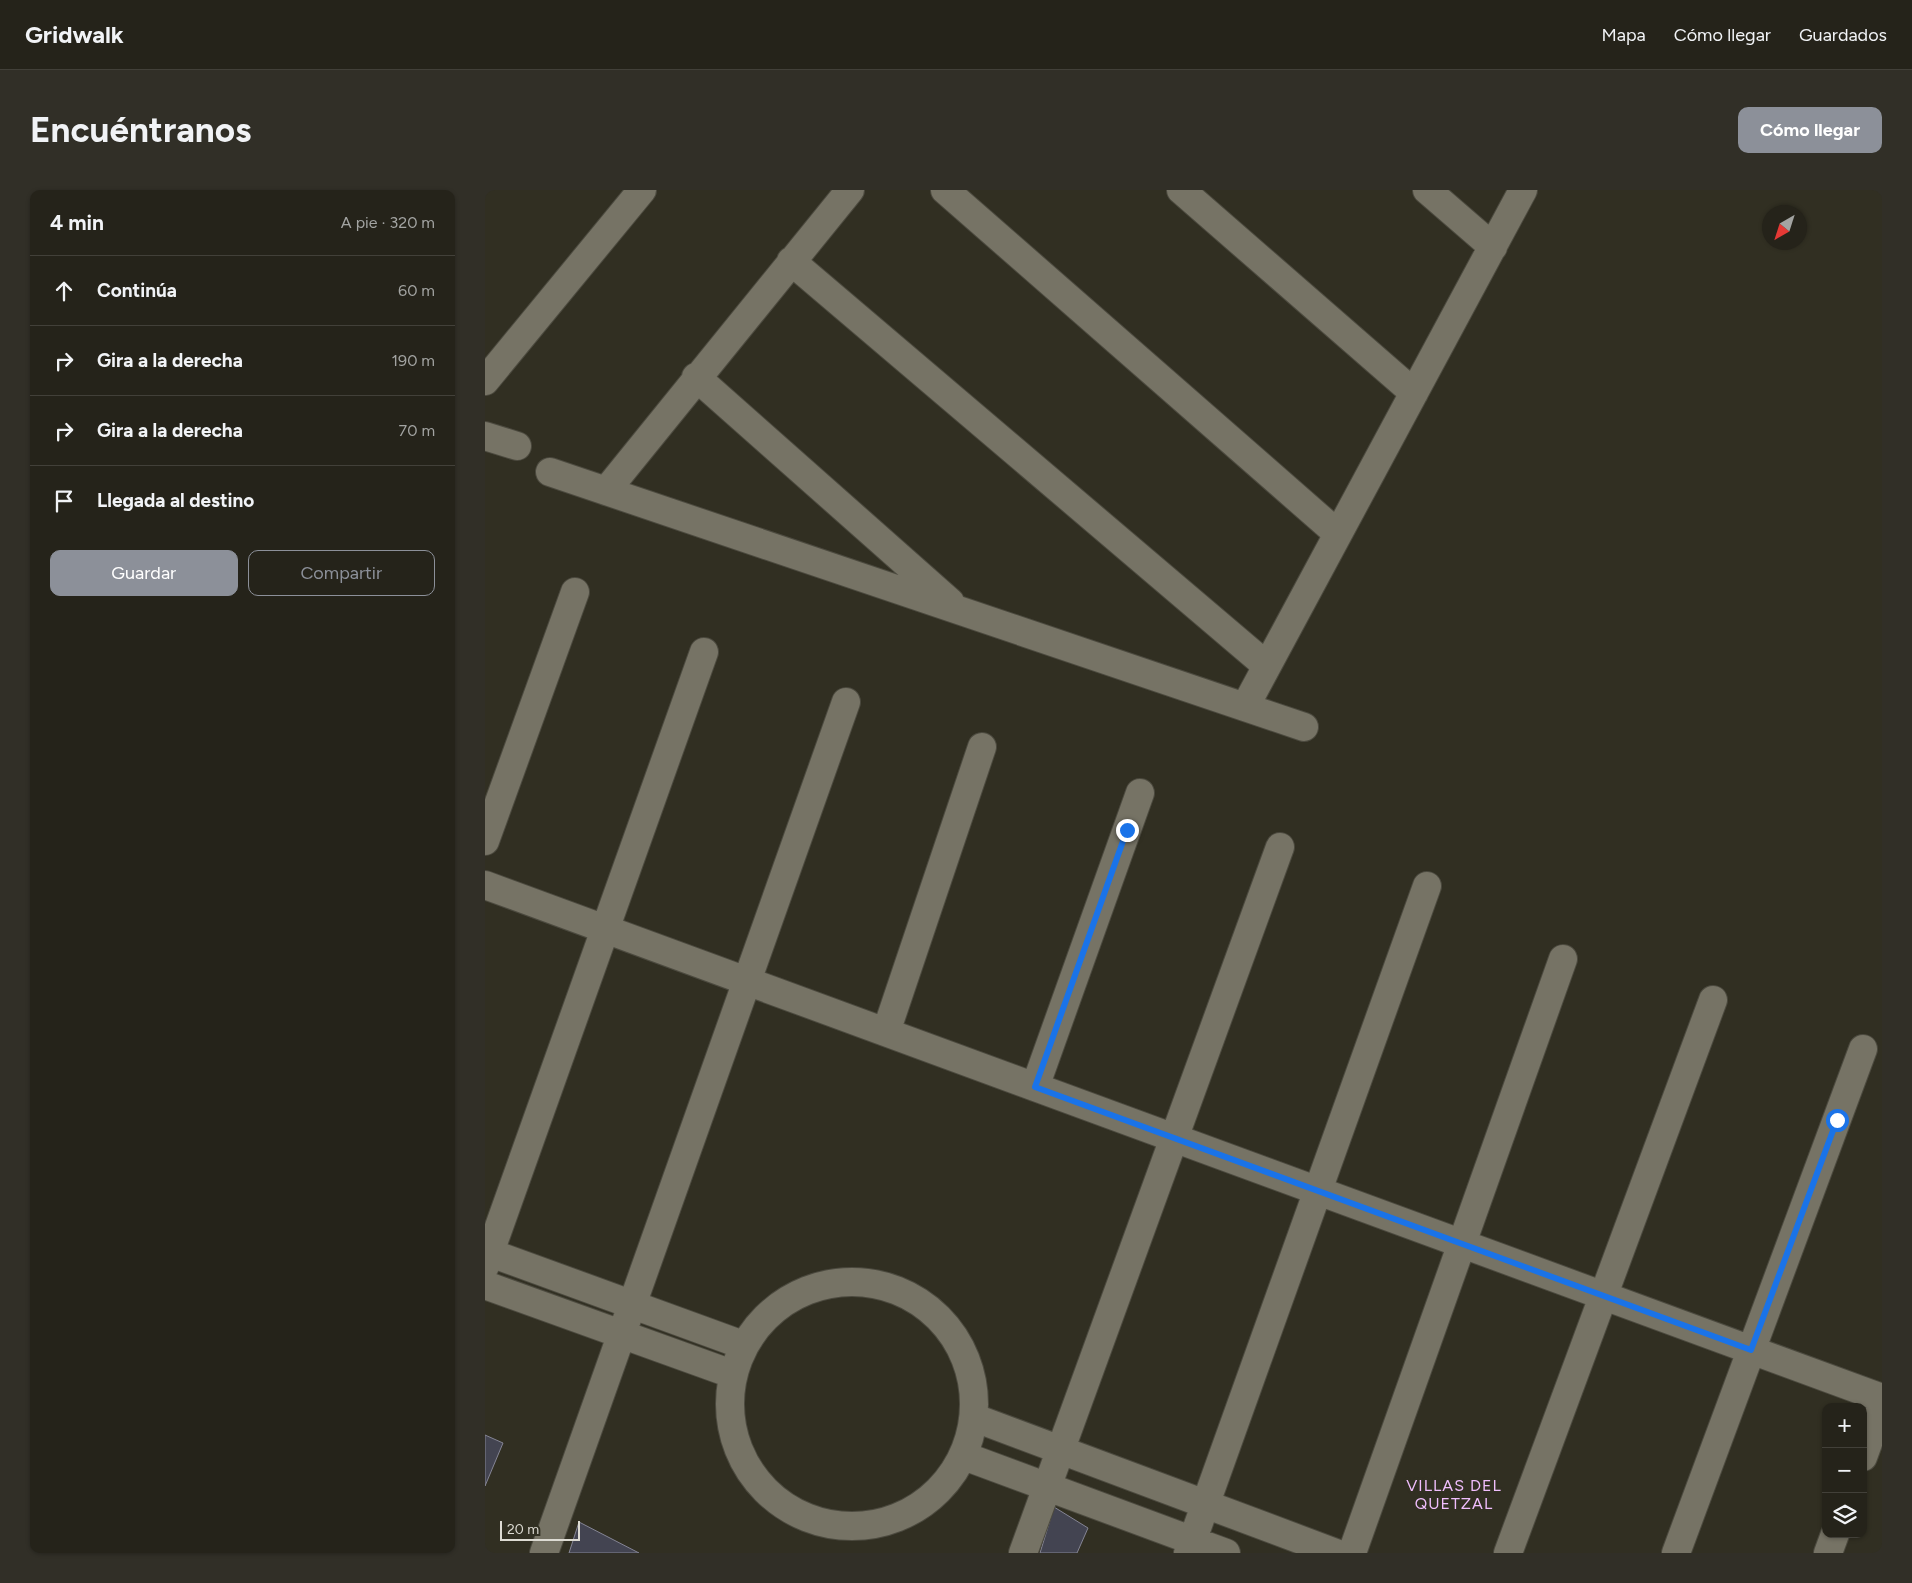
<!DOCTYPE html>
<html lang="es">
<meta charset="utf-8">
<style>
body{margin:0;font-family:Figtree,sans-serif;background:#312f27;color:#f1f3f6}
.controls{position:absolute;right:15px;bottom:15px;display:grid;overflow:hidden;border-radius:10px;box-shadow:0 1px 4px #0004}
.controls button{width:45px;height:45px;display:grid;place-items:center;padding:0;border:0;border-bottom:1px solid #424039;background:#25231a;color:#f1f3f6;font:25px sans-serif}
.compass{position:absolute;left:1277px;top:15px;width:45px;height:45px;border-radius:50%;background:#25231a;box-shadow:0 1px 4px #0004;rotate:219deg}
.scale{position:absolute;left:15px;bottom:12px;width:80px;box-sizing:border-box;padding-left:5px;border:2px solid #dddbd3;border-top:0;font-size:14px;line-height:18px;white-space:nowrap;color:#dddbd3;-webkit-text-stroke:4px #312f22;paint-order:stroke}
.stop{position:absolute;width:15px;height:15px;margin:-11px;border:4px solid #1a73e8;border-radius:50%;background:#fff}
.stop.end{background:#1a73e8;border-color:#fff;box-shadow:0 1px 5px #0008}
.list{margin:0;padding:0;list-style:none}
h2{display:flex;justify-content:space-between;align-items:center;height:65px;margin:0;padding:0 20px;font-size:21px}
h2 small{font-size:16px;font-weight:400;color:#a3a4a2}
.list li{display:grid;grid-template-columns:32px 1fr auto;gap:15px;align-items:center;box-sizing:border-box;height:70px;padding:0 20px;border-top:1px solid #424039}
.list b{display:block;font-size:19px;white-space:nowrap}
.list em{font-size:16px;font-style:normal;color:#a3a4a2}
.actions{display:flex;gap:10px;padding:15px 20px}
.actions a{flex:1;padding:11px 0;border:1px solid #8c9099;border-radius:10px;text-align:center;font-size:18px;color:#8c9099}
.actions .main{background:#8c9099;color:#fff}
.icon{flex:none;width:28px;height:28px;fill:none;stroke:currentColor;stroke-width:2;stroke-linecap:round;stroke-linejoin:round}
.map{position:relative;flex:none;width:1397px;height:1363px;overflow:hidden;border-radius:10px}
header{display:flex;align-items:center;gap:30px;box-sizing:border-box;height:70px;padding:0 25px;background:#25231a;border-bottom:1px solid #424039}
header strong{font-size:24px}
nav{display:flex;gap:28px;margin-inline-start:auto;font-size:18px}
.intro{display:flex;align-items:center;justify-content:space-between;box-sizing:border-box;height:120px;padding:0 30px}
h1{margin:0;font-size:35px}
.button{padding:12px 22px;border-radius:10px;background:#8c9099;color:#fff;font-size:18px;font-weight:700}
main{display:flex;gap:30px;padding:0 30px}
aside{flex:1;background:#25231a;border-radius:10px;box-shadow:0 1px 4px #0004}
.map>svg:first-child{display:block}
.building{fill:#434451;stroke:#858594}
.lines{fill:none;stroke-linecap:round;stroke-linejoin:round}
.minor-casing{stroke:#4c4a3f;stroke-width:30}
.minor{stroke:#767365;stroke-width:28}
.route{stroke:#1a73e8;stroke-width:6}
.labels{text-anchor:middle;stroke-width:5;stroke-linejoin:round;paint-order:stroke}
.neighbourhood-label{font-size:16px;letter-spacing:1px;fill:#f0befd;stroke:#312f22}
</style>
<header>
<strong>Gridwalk</strong>
<nav><a>Mapa</a><a>Cómo llegar</a><a>Guardados</a></nav>
</header>
<div class="intro"><h1>Encuéntranos</h1><a class="button">Cómo llegar</a></div>
<main>
<aside>
<h2>4 min<small>A pie · 320 m</small></h2>
<ul class="list">
<li><svg class="icon" aria-label="ahead" viewBox="0 0 24 24"><path d="M12 20V5M6 11l6-6 6 6"/></svg><div><b>Continúa</b></div><em>60 m</em></li>
<li><svg class="icon" aria-label="right" viewBox="0 0 24 24"><path d="M7 20v-9h11M14 6l5 5-5 5"/></svg><div><b>Gira a la derecha</b></div><em>190 m</em></li>
<li><svg class="icon" aria-label="right" viewBox="0 0 24 24"><path d="M7 20v-9h11M14 6l5 5-5 5"/></svg><div><b>Gira a la derecha</b></div><em>70 m</em></li>
<li><svg class="icon" aria-label="arrive" viewBox="0 0 24 24"><path d="M6 21V4h12l-3 4 3 4H6"/></svg><div><b>Llegada al destino</b></div></li>
</ul>
<div class="actions"><a class="main">Guardar</a><a>Compartir</a></div>
</aside>
<div class="map">
<svg width="1397" height="1363" viewBox="0 0 1397 1363">
<rect width="100%" height="100%" fill="#312f22"/>
<path class="building" d="M 0,1245 L 18,1253 L 0,1296 Z
M 569,1317 L 603,1338 L 592,1363 L 555,1363 Z
M 94,1332 L 154,1363 L 84,1363 Z"/>
<g class="lines">
<g class="minor-casing">
<path id="minor" d="M 460,0 L 853,344
M 696,0 L 929,203
M 942,0 L 1008,57
M 306,71 L 782,476
M 211,187 L 465,412
M 0,191 L 157,0
M 0,246 L 32,256
M 65,282 L 819,537
M 121,301 L 365,0
M 760,517 L 1038,0
M 0,651 L 90,402
M 0,695 L 1397,1208
M 401,842 L 497,557
M 550,897 L 655,603
M 0,1061 L 258,1155
M 0,1076 L 219,462
M245 1214a122 122 0 1 1 244 0a122 122 0 1 1-244 0Z
M 0,1095 L 247,1184
M 490,1228 L 851,1363
M 479,1266 L 741,1363
M 1378,1267 L 1397,1215
M 59,1363 L 361,512
M 538,1363 L 795,657
M 703,1363 L 942,696
M 867,1363 L 1078,769
M 1023,1363 L 1228,810
M 1191,1363 L 1378,859
M 1343,1363 L 1350,1344"/>
</g>
<use href="#minor" class="minor"/>
</g>
<g class="lines">
<path class="route" d="M 642,640 L 550,897 L 1266,1160 L 1352,930"/>
</g>
<g class="labels">
<g class="neighbourhood-label">
<text x="969" y="1301">VILLAS DEL<tspan x="969" dy="18">QUETZAL</tspan></text>
</g>
</g>
</svg>
<div class="controls">
<button>+</button>
<button>−</button>
<button><svg class="icon" aria-label="layers" viewBox="0 0 24 24"><path d="M12 4l9 5-9 5-9-5zM3 14l9 5 9-5"/></svg></button>
</div>
<svg class="compass" viewBox="-18 -18 36 36"><path d="M0-13l5 13h-10z" fill="#e53935"/><path d="M0 13l5-13h-10z" fill="#a3a4a2"/></svg>
<div class="scale">20 m</div>
<div class="stop" style="left:1352px;top:930px"></div>
<div class="stop end" style="left:642px;top:640px"></div>
</div>
</main>
